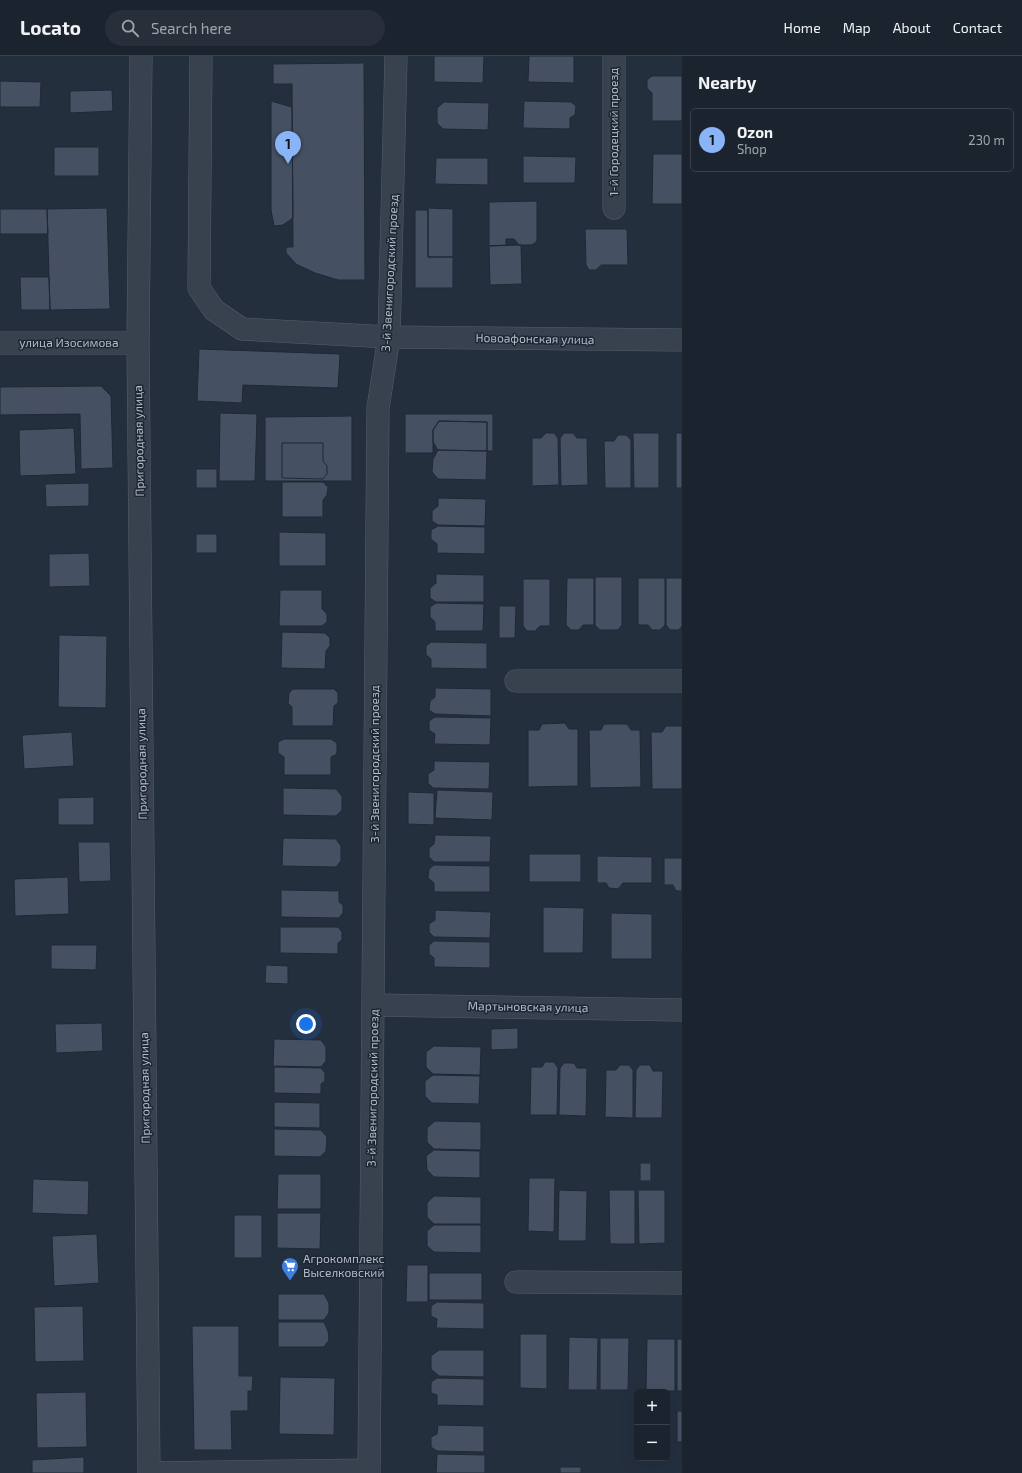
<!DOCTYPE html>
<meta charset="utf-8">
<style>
body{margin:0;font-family:"Exo 2",sans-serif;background:#282f3a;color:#f1f3f6}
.controls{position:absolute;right:12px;bottom:12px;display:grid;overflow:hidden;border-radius:6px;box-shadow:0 4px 16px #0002}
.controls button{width:36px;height:36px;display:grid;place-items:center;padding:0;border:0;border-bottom:1px solid #39404a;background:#1b232e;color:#f1f3f6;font:20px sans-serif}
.you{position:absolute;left:306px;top:968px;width:14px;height:14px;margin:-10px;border:3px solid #fff;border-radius:50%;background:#1a73e8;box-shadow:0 0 0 6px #1a73e833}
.badge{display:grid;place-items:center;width:26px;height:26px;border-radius:50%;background:#8ab4f8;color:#111;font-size:13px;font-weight:700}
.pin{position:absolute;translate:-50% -33px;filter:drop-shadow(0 1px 2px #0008)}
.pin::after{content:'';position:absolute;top:21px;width:14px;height:12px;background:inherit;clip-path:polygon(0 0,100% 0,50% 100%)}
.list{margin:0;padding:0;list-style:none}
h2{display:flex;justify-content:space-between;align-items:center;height:52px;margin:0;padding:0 16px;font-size:17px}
h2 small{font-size:13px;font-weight:400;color:#a0a4aa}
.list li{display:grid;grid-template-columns:26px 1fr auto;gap:12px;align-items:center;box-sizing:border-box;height:64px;margin:0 8px 8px;padding:0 8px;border:1px solid #39404a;border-radius:6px}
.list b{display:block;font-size:15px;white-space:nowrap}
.list p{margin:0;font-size:13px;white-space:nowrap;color:#a0a4aa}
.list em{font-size:13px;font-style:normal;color:#a0a4aa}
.icon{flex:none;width:22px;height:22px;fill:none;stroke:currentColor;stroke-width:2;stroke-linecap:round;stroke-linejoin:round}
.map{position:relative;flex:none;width:682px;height:1417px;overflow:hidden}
header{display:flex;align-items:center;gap:24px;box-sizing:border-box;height:56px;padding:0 20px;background:#1b232e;border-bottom:1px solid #39404a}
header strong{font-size:19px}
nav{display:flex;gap:22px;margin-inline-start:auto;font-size:14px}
.search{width:280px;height:36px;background:#282f3a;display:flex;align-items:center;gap:10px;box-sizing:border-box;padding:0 14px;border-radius:22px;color:#a0a4aa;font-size:15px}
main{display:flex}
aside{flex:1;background:#1b232e}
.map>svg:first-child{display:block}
.building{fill:#455162;stroke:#1f2835}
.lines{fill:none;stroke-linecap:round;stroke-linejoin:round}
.minor-casing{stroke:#565f6c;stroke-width:23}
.minor{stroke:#38414e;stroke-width:22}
.labels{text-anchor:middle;stroke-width:3;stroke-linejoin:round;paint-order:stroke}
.street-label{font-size:12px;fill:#b4bcc9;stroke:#1d2633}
.poi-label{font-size:12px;fill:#b4bcc9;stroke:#1d2633;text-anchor:start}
</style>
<header>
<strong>Locato</strong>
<div class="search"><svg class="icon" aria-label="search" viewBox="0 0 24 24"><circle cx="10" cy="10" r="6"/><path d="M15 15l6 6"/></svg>Search here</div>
<nav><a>Home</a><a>Map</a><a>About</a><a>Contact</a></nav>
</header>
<main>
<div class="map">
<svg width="682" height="1417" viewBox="0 0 682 1417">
<rect width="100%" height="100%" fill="#242f3e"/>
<path class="building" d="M 434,0 L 484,0 L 483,27 L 434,26 Z
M 529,0 L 574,0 L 574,27 L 528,26 Z
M 364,7 L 365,224 L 338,224 L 315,217 L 296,208 L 286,197 L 286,191 L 293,191 L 292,28 L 273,28 L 273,8 Z
M 652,20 L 682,20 L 682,65 L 652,65 L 652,37 L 647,32 L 647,24 Z
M 0,25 L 41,26 L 40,51 L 0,51 Z
M 112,34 L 113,55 L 70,57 L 70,35 Z
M 271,45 L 292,51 L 293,162 L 283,169 L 274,170 L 271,154 Z
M 524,45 L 571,46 L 576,50 L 575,59 L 570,62 L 570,73 L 523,72 Z
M 444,46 L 489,47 L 488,74 L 443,73 L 437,67 L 437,52 Z
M 54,91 L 99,91 L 99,120 L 54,120 Z
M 653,98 L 682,98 L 682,148 L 652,148 Z
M 523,100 L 576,101 L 575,127 L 523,127 Z
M 436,102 L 488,102 L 488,129 L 435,128 Z
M 537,145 L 537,185 L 532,189 L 519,189 L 514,183 L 506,183 L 506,189 L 489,190 L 489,146 Z
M 107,152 L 110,253 L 50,254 L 47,153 Z
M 428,152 L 453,153 L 453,201 L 428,201 Z
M 0,153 L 47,153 L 48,178 L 0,178 Z
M 415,154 L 428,154 L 428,201 L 453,201 L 453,232 L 415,232 Z
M 585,173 L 627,173 L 628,209 L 601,209 L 596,214 L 589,214 L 586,209 Z
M 521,189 L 522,228 L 490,229 L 489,190 Z
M 20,221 L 49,221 L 50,254 L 21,254 Z
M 199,293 L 340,298 L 338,332 L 243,329 L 242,347 L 197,345 Z
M 101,330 L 111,340 L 113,412 L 81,413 L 80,358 L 0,359 L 0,331 Z
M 220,357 L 257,358 L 255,425 L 219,425 Z
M 405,358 L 493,358 L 493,395 L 487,395 L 487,366 L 439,365 L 433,374 L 433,397 L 405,397 Z
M 352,360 L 352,425 L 265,425 L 265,361 Z
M 439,365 L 487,366 L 487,395 L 438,394 L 433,386 L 433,374 Z
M 74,372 L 76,418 L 20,420 L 19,374 Z
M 546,377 L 554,377 L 558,382 L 559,429 L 532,430 L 532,382 L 541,382 Z
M 564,377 L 573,377 L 577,382 L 587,382 L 588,429 L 561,430 L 560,382 Z
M 633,377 L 659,377 L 659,432 L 634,432 Z
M 676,377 L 682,377 L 682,432 L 676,432 Z
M 618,379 L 626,379 L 631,384 L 631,432 L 605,432 L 604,385 L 614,385 Z
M 282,387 L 323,387 L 323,405 L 327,410 L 327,418 L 323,423 L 282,422 Z
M 438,394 L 487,395 L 486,424 L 438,423 L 432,416 L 433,403 Z
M 196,413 L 217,413 L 217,432 L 196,432 Z
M 282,426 L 323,426 L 328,431 L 327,439 L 323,444 L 323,461 L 282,461 Z
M 89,427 L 89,450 L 46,451 L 45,428 Z
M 438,442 L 486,443 L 485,470 L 438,469 L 432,465 L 432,455 L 438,450 Z
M 438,470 L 485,471 L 485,498 L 437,497 L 437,488 L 431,483 L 431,474 Z
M 279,476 L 326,477 L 326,510 L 279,510 Z
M 196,478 L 217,478 L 217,497 L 196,497 Z
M 89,497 L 90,530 L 49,531 L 49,498 Z
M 436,518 L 484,519 L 484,546 L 436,546 L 430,542 L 430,532 L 436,527 Z
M 595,521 L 622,521 L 622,569 L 618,574 L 600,574 L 595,569 Z
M 567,522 L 594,522 L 594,569 L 583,569 L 579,574 L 571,574 L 566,569 Z
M 638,522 L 665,522 L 665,569 L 660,574 L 652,574 L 648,569 L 638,569 Z
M 666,522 L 682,522 L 682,570 L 679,574 L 670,574 L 666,569 Z
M 523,523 L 550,523 L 550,570 L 540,570 L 535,575 L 527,575 L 523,570 Z
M 280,534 L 322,534 L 322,553 L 327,558 L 327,566 L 322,570 L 279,570 Z
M 436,547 L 484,548 L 483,575 L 435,575 L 435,566 L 430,561 L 430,551 Z
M 499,550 L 516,550 L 515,582 L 499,582 Z
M 282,576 L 325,577 L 330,582 L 330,590 L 326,595 L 325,613 L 281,612 Z
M 59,579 L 107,580 L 106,652 L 58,651 Z
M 431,586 L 487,587 L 487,613 L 431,612 L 431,603 L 426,599 L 426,590 Z
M 435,632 L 491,633 L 491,660 L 435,658 L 429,654 L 430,645 L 435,641 Z
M 293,633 L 334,633 L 338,637 L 338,647 L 334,650 L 333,670 L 292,670 L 292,651 L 288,647 L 289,637 Z
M 435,661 L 491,662 L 490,689 L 434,688 L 435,678 L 429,674 L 429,665 Z
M 565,667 L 569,673 L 578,673 L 578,730 L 528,731 L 528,674 L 539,674 L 542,668 Z
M 604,668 L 627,668 L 631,674 L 640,674 L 641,731 L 590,732 L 589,674 L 601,674 Z
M 666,670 L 682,670 L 682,733 L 652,733 L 651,676 L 662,676 Z
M 72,676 L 74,710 L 24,713 L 22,679 Z
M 284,683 L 331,683 L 337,687 L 337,698 L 331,701 L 331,719 L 284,719 L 284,701 L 278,697 L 278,686 Z
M 434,705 L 490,706 L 489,733 L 433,732 L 428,727 L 428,718 L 434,714 Z
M 283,732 L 336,733 L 342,740 L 342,754 L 336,760 L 283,759 Z
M 437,734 L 493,736 L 492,764 L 435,762 Z
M 408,736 L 434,737 L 434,769 L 408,768 Z
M 94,741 L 94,769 L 58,769 L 58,742 Z
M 435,779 L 491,780 L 490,806 L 434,806 L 429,801 L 429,792 L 434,788 Z
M 283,782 L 336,783 L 341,790 L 341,805 L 336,811 L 282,810 Z
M 78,786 L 110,786 L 111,825 L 79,826 Z
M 529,798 L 581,798 L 581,826 L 529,826 Z
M 597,800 L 652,801 L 652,827 L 623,827 L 618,833 L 609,832 L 606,827 L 597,827 Z
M 664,802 L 682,802 L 682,835 L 676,835 L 673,829 L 664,829 Z
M 434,809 L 490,810 L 490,836 L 434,836 L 434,827 L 428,822 L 429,813 Z
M 68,821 L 69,858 L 15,860 L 14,823 Z
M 281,834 L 339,835 L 339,846 L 343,849 L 343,857 L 339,862 L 281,861 Z
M 543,851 L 584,852 L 583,897 L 543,897 Z
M 435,854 L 491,856 L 490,882 L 434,881 L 429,876 L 429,868 L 435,864 Z
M 611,857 L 652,858 L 652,903 L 611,903 Z
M 681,857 L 682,857 L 682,902 L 681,902 Z
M 280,871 L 338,871 L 342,876 L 342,884 L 338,887 L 338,898 L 280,897 Z
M 434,885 L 490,886 L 490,912 L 434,911 L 434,902 L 429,898 L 429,889 Z
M 51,889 L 97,889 L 96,914 L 51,913 Z
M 266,909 L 288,910 L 288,928 L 265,927 Z
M 102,967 L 103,995 L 56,997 L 55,968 Z
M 518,972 L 518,993 L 491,994 L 491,973 Z
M 274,983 L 321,984 L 326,991 L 326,1005 L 321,1011 L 273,1010 Z
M 434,990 L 481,991 L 480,1019 L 433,1018 L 426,1011 L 426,996 Z
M 545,1006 L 554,1006 L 558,1012 L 557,1059 L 530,1059 L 531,1011 L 542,1011 Z
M 564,1007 L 574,1007 L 577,1012 L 587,1012 L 586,1060 L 559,1059 L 560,1012 Z
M 620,1009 L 629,1009 L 633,1014 L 633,1062 L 605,1061 L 606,1014 L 616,1014 Z
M 640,1009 L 650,1009 L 653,1015 L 663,1015 L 662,1062 L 635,1062 L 636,1014 Z
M 274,1011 L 321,1012 L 325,1017 L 325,1025 L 321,1028 L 321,1038 L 274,1037 Z
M 433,1019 L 480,1020 L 479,1048 L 432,1047 L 425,1040 L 425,1025 Z
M 274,1046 L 320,1047 L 320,1072 L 274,1071 Z
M 435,1065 L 481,1066 L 481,1094 L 434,1093 L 427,1086 L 427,1072 Z
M 274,1073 L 321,1074 L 327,1081 L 326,1095 L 320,1101 L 274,1100 Z
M 434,1094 L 480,1095 L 480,1122 L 434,1121 L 427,1114 L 426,1100 Z
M 640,1107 L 651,1107 L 651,1125 L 640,1125 Z
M 278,1118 L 321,1118 L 321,1153 L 277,1153 Z
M 529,1122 L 555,1122 L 554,1176 L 528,1175 Z
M 33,1123 L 89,1125 L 88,1159 L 32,1157 Z
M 559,1134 L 587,1135 L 586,1185 L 558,1185 Z
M 609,1134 L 635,1134 L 635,1188 L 610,1188 Z
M 638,1134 L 665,1134 L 665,1187 L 639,1188 Z
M 434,1140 L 481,1141 L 481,1168 L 434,1168 L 427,1161 L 427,1147 Z
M 277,1157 L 321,1157 L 320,1193 L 277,1192 Z
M 234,1159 L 262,1159 L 262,1202 L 234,1202 Z
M 434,1169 L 481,1169 L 481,1197 L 434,1196 L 427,1190 L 427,1175 Z
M 97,1178 L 99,1227 L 54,1230 L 52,1180 Z
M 407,1209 L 428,1209 L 428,1246 L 406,1246 Z
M 429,1217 L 482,1217 L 482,1244 L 429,1244 Z
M 278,1238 L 324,1238 L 329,1247 L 329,1257 L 324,1264 L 278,1264 Z
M 437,1246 L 484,1247 L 484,1273 L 436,1272 L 437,1263 L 431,1260 L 431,1250 Z
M 83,1250 L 84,1305 L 35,1306 L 34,1251 Z
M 278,1266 L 324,1266 L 328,1275 L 329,1284 L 324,1291 L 278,1291 Z
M 192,1270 L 239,1270 L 239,1320 L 253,1320 L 252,1335 L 248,1335 L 248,1355 L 231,1355 L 232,1394 L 194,1394 Z
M 520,1278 L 547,1278 L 547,1333 L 520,1332 Z
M 569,1281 L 598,1282 L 597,1334 L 568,1334 Z
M 600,1282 L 629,1282 L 628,1334 L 600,1334 Z
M 647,1283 L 675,1283 L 675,1335 L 646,1335 Z
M 677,1283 L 682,1283 L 682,1335 L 677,1335 Z
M 439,1294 L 484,1294 L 484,1321 L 439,1320 L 431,1313 L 431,1300 Z
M 280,1321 L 335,1322 L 334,1379 L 279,1378 Z
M 437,1322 L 484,1323 L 484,1350 L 437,1349 L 437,1339 L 431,1337 L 431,1326 Z
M 86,1336 L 87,1391 L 37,1392 L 36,1337 Z
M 677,1355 L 682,1355 L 682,1386 L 677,1386 Z
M 438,1369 L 484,1370 L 484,1396 L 437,1395 L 431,1391 L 431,1381 L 437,1378 Z
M 437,1398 L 485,1399 L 485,1417 L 436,1417 Z
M 84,1401 L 84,1417 L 32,1417 L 32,1404 Z
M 560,1411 L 581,1411 L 581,1417 L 560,1417 Z"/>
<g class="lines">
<g class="minor-casing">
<path id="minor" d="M 141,0 L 138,287 L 149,1417
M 201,0 L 199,232 L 214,254 L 242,273 L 389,281 L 682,284
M 614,152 L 614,0
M 0,287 L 138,287
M 516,625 L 682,625
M 374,949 L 682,954
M 516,1226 L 682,1227
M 149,1417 L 369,1414
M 369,1417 L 378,352 L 389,281 L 396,0"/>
</g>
<use href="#minor" class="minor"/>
</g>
<defs>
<g id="supermarket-pin" transform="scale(0.9)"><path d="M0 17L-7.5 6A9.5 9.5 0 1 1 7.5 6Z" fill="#3f7fe0" stroke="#1d2633"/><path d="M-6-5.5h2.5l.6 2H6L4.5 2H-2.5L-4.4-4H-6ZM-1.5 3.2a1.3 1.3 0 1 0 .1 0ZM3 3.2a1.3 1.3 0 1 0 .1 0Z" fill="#fff"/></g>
</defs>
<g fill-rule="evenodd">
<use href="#supermarket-pin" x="290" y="1210"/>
</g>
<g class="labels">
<g class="street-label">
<text transform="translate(614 76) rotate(-90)" y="4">1-й Городецкий проезд</text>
<text transform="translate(390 217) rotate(-87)" y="4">3-й Звенигородский проезд</text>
<text transform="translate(535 283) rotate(1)" y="4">Новоафонская улица</text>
<text x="69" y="291">улица Изосимова</text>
<text transform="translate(139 385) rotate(-91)" y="4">Пригородная улица</text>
<text transform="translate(142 708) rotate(-91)" y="4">Пригородная улица</text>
<text transform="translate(375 708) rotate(-90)" y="4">3-й Звенигородский проезд</text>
<text transform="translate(528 951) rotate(1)" y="4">Мартыновская улица</text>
<text transform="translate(145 1032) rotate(-91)" y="4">Пригородная улица</text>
<text transform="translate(373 1032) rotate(-89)" y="4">3-й Звенигородский проезд</text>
</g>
<g class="poi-label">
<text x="303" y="1207">Агрокомплекс<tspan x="303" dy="14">Выселковский</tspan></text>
</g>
</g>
</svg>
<div class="controls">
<button>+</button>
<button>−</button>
</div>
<div class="you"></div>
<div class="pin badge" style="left:288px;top:108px">1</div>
</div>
<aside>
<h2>Nearby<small></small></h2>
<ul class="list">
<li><span class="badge">1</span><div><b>Ozon</b><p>Shop</p></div><em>230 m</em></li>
</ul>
</aside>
</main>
